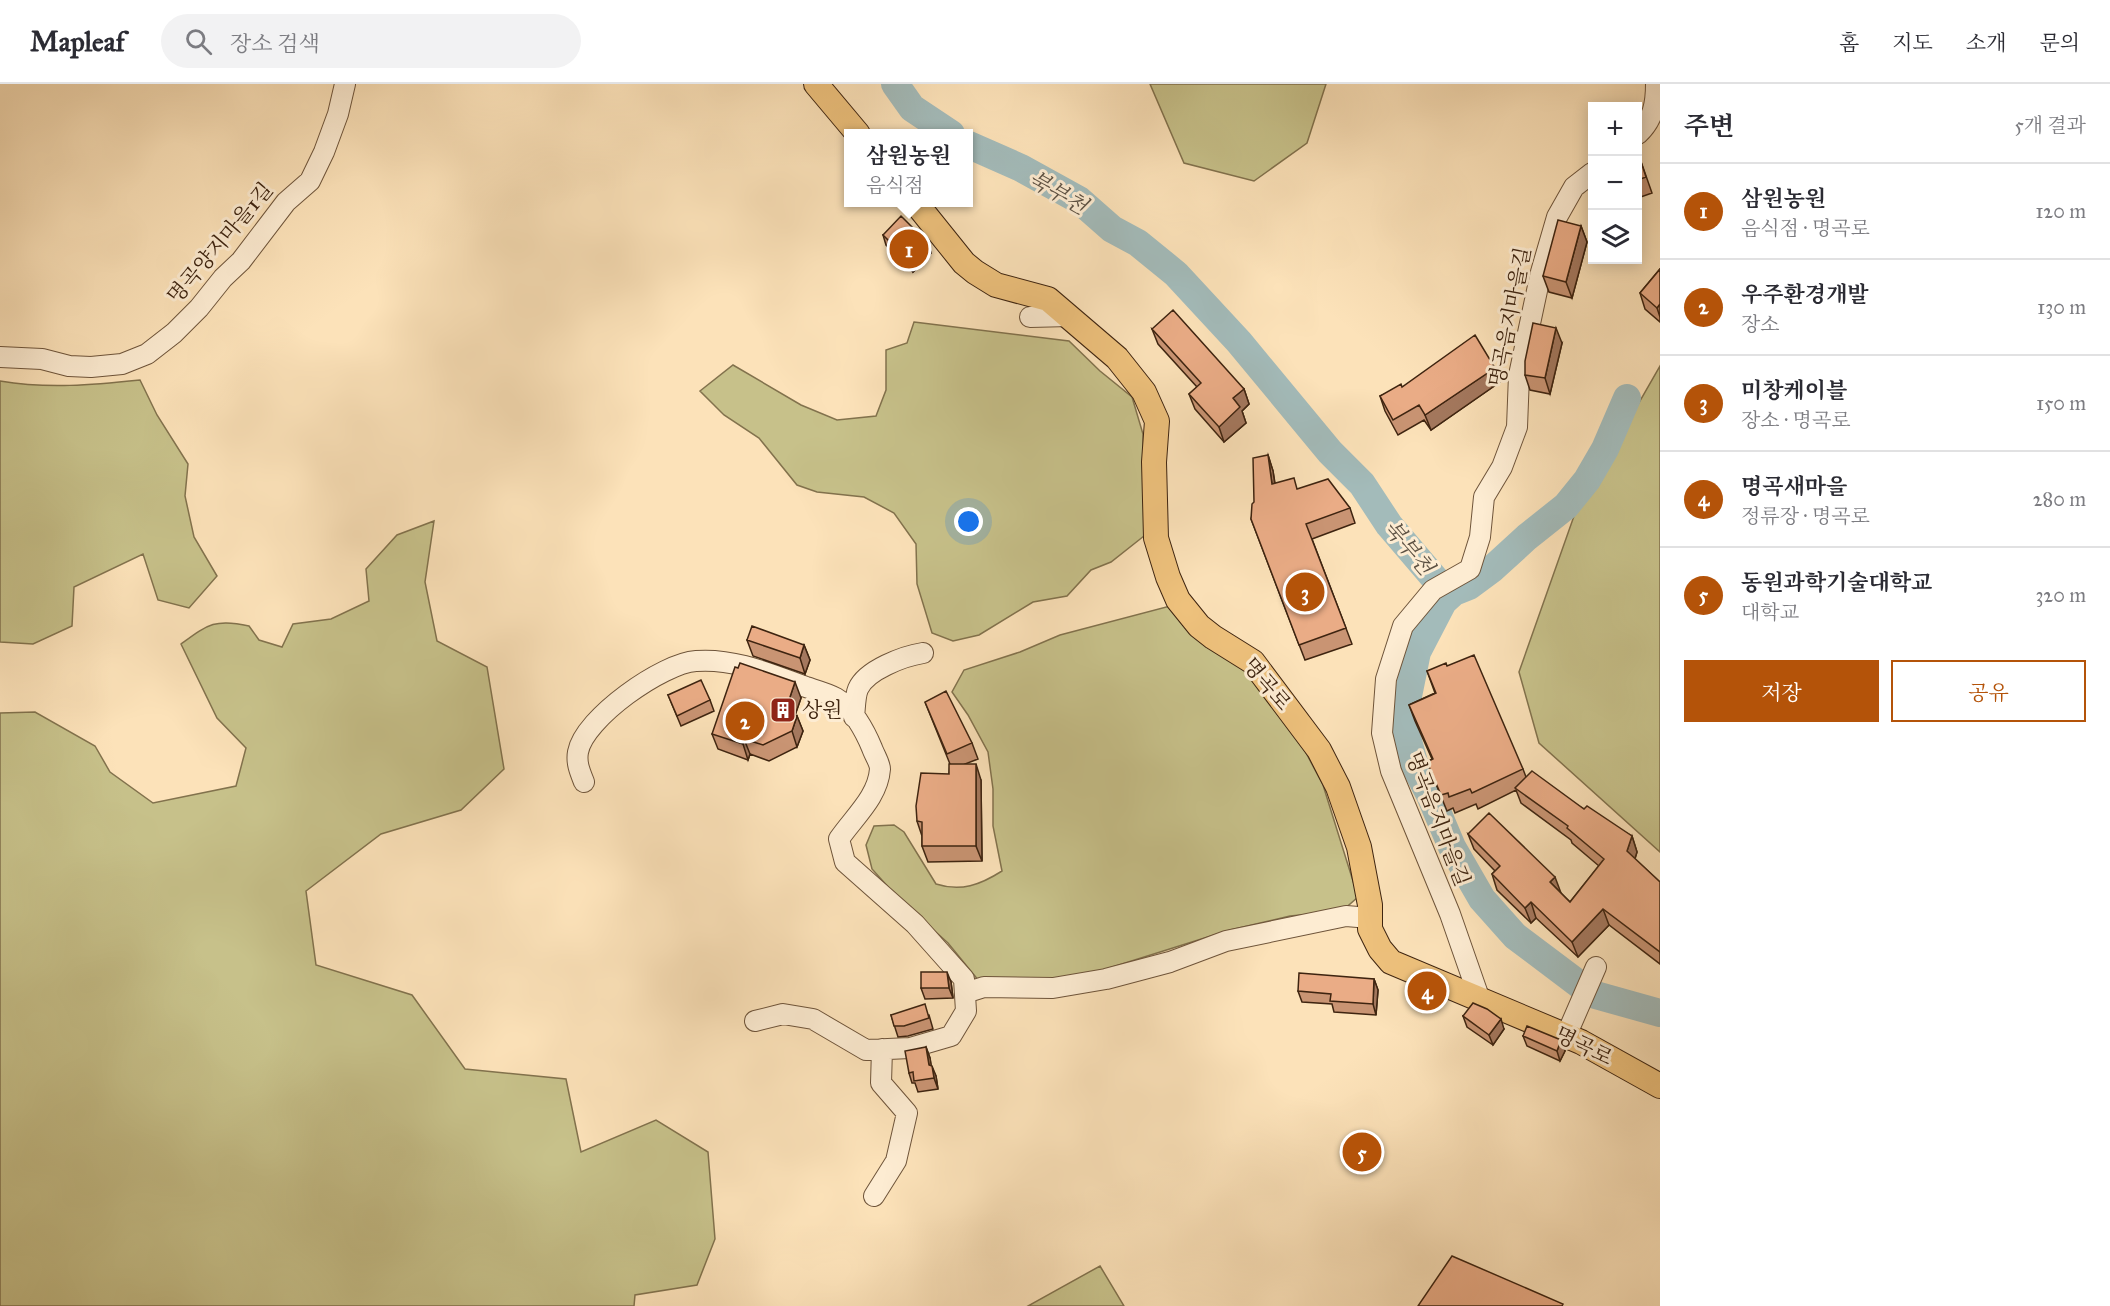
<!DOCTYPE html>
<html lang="ko">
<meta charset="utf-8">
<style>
body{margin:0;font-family:"IM FELL Great Primer","Noto Serif KR",serif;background:#f2f2f3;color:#2b2b33}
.controls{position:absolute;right:18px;top:18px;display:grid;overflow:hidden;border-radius:0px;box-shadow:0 3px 15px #0003}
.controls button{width:54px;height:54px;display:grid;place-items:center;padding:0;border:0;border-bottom:2px solid #e1e1e2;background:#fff;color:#2b2b33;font:30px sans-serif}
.you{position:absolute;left:969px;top:438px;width:21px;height:21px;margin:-15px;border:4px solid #fff;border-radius:50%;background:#1a73e8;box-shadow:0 0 0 9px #1a73e833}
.badge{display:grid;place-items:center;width:39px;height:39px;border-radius:50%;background:#b45309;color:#fff;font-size:20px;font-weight:700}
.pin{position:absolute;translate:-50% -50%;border:3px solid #fff;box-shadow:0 2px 6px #0006}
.popup{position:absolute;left:844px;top:45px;width:129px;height:78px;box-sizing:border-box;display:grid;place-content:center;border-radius:0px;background:#fff;filter:drop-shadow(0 2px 4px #0005);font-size:20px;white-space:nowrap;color:#7c7c81}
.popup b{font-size:22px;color:#2b2b33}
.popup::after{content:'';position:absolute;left:50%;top:100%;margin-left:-12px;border:12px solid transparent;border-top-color:#fff}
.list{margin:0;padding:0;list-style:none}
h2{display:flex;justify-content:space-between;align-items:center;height:78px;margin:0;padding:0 24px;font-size:26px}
h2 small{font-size:20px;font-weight:400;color:#7c7c81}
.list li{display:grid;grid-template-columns:39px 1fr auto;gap:18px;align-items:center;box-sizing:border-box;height:96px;padding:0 24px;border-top:2px solid #e1e1e2}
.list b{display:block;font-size:22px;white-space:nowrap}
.list p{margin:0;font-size:20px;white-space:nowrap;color:#7c7c81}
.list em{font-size:20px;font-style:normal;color:#7c7c81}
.actions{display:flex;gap:12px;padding:18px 24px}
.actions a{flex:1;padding:14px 0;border:2px solid #b45309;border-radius:0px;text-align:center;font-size:21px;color:#b45309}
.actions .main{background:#b45309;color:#fff}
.icon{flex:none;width:33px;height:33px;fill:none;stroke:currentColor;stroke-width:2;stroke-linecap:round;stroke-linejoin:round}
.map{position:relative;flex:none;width:1660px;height:1222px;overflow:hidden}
header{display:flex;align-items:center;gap:36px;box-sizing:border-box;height:84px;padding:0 30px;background:#fff;border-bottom:2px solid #e1e1e2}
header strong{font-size:28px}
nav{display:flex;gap:33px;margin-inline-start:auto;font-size:21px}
.search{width:420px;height:54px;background:#f2f2f3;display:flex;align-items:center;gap:15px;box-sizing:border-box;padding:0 21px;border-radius:33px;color:#7c7c81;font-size:22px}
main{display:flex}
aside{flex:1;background:#fff}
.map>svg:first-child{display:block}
.green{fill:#c7c18a;stroke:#82724d;stroke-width:1.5}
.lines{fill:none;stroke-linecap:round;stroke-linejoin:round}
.river{stroke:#a3bbba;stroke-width:28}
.minor-casing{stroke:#6e543a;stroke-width:22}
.major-casing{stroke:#3e2410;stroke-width:26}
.minor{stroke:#fdecd2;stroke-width:20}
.major{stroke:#eec17c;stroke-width:24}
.wall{fill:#c99473;stroke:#3e2410;stroke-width:1.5}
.shaded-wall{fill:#a4785e;stroke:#3e2410;stroke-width:1.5}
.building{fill:#eaac86;stroke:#3e2410;stroke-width:1.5}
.labels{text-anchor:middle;stroke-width:6;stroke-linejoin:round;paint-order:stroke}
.street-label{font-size:21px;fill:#3e2410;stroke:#fdecd2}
.poi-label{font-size:21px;fill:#3e2410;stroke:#fdecd2;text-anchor:start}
.water-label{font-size:22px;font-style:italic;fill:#5c5143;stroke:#fdecd2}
</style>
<header>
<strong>Mapleaf</strong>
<div class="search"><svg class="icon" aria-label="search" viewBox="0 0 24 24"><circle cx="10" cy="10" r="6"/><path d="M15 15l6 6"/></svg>장소 검색</div>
<nav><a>홈</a><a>지도</a><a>소개</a><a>문의</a></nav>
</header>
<main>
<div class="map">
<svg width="1660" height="1222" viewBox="0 0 1660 1222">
<rect width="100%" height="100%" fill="#fce2b9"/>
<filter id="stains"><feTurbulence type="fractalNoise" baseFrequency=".00333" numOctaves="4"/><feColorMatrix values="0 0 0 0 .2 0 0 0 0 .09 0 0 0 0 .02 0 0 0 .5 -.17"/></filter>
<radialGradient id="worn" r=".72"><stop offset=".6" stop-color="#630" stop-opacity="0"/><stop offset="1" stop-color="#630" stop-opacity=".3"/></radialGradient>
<path class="green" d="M 1150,0 L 1326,0 L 1307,59 L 1254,97 L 1184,79 Z
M 914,238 L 1069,257 L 1100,287 L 1132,313 L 1143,350 L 1144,452 L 1111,478 L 1091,486 L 1067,512 L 1033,518 L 979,551 L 953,557 L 932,549 L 917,500 L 916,460 L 894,429 L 864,413 L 817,408 L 797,401 L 759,354 L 724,331 L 700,307 L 733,281 L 801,321 L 837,336 L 876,332 L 886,306 L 886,266 L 907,259 Z
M 1660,282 L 1660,768 L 1539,659 L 1519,588 L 1574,432 Z
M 140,296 L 157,331 L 188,380 L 185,412 L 194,453 L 217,492 L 189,524 L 158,516 L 143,470 L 74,503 L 72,542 L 33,560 L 0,558 L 0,297 C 47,305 93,301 140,296 Z
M 434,437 L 425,498 L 437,557 L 487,583 L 504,685 L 461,726 L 381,750 L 306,807 L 316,881 L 412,911 L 465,985 L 566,995 L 581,1068 L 656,1036 L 708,1068 L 715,1155 L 697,1201 L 635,1211 L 634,1222 L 0,1222 L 0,629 L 35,628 L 95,662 L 110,688 L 153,719 L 236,702 L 246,664 L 217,634 L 181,560 C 207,541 215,534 249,542 L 259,556 L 282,563 L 293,540 L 331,535 L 369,517 L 366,485 L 397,451 Z
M 1170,522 L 1244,584 L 1295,648 L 1323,701 L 1358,813 L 1342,827 L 1290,832 L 1230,846 L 1087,891 L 1017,898 L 979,897 L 948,859 L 899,815 L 872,785 L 866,761 L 874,742 L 894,741 L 904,748 L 936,800 C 961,808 980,801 1002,787 L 993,742 L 993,705 L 988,668 L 968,631 L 952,608 L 964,586 L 1020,568 L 1060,551 Z
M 1100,1182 L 1124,1222 L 1028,1222 Z"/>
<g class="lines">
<path class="river" d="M 895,0 L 912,24 L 951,50
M 969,61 L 1021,84 L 1079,116 L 1112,145 L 1138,159 L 1176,190 L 1239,258 L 1330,368 L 1362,400 L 1389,441 L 1436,496 L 1443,518
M 1627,314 L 1605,365 L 1587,396 L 1566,422 L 1527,453 L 1492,485 L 1469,502 L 1454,508 L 1443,518 L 1417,568 L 1407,617 L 1406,650 L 1415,682 L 1430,711 L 1452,763 L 1482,815 L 1515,852 L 1592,910 L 1660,929"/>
<g class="minor-casing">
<path id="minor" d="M 1638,50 C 1653,36 1656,20 1656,0
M 1030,233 L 1070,232
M 0,273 L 42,275 L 69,282 L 91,283 L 122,280 L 147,270 L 174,249 L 199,224 L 223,194 L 241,177 L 286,118 L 310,97 L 324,68 L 338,30 L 345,0
M 854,633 C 855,625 855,612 858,605 C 866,586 904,572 923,569
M 584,698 C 580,688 576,679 578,668 C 584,634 663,579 696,577 C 735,574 770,590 806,603 C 815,606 827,609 836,614 C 852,623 865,647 872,664 C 874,670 880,679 880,685 C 878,713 854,733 839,755 L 845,778 L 915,840 L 964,895 L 966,927 L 951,952 L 910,964 L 866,966 L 813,935 L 783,930 L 755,937
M 965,909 L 984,903 L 1053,904 L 1106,895 L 1170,878 L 1226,857 L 1346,832 L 1370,834
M 1480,916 L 1450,830 L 1391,687 L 1382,649 L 1386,595 L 1403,542 L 1433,506 L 1470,485 L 1480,453 L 1484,413 L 1502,383 L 1517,343 L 1519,291 L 1541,188 L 1557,133 L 1574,103 L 1592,89
M 1566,952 L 1596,883
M 874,1112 L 896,1077 L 907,1029 L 881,999 L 882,965"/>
</g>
<g class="major-casing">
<path id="major" d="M 816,0 L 858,50
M 915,118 L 964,179 L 975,188 L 996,201 L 1048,215 L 1117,274 L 1144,308 L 1157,337 L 1154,378 L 1156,454 L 1168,493 L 1178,516 L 1199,542 L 1213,553 L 1253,578 L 1319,666 L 1338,703 L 1359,763 L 1370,821 L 1370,845 L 1380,865 L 1391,878 L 1581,958 L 1660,1002"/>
</g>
<use href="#minor" class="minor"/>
<use href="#major" class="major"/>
</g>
<path class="wall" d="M 1638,69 L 1652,109 L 1638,114 Z
M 1581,142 L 1587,158 L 1572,214 L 1549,208 L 1543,192 Z
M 883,151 L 928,159 L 931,169 L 913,188 L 886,161 Z
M 1660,185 L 1660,238 L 1645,225 L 1640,209 Z
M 1152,245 L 1244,305 L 1249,320 L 1242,327 L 1246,339 L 1224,358 L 1195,325 L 1189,310 L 1197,303 L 1158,260 Z
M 1562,259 L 1550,310 L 1530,306 L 1525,291 Z
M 1495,284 L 1500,298 L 1431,346 L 1424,336 L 1398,351 L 1385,327 L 1380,312 L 1402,303 Z
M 1268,371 L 1273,387 L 1275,399 L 1298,405 L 1350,424 L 1355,439 L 1312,455 L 1352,560 L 1305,576 L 1251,435 Z
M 747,556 L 804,561 L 810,576 L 805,590 L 753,572 Z
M 1447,582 L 1523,685 L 1526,693 L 1584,725 L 1632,752 L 1637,768 L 1635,775 L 1660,798 L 1660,880 L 1609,841 L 1578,873 L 1536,834 L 1531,839 L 1497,806 L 1492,790 L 1495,787 L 1474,765 L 1468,750 L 1561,809 L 1570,818 L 1599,782 L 1572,759 L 1571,756 L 1521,719 L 1516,706 L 1478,725 L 1476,720 L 1455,729 L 1453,724 L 1447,727 L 1427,678 L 1432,675 L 1415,637 L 1409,621 L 1435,609 L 1427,587 Z
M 668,611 L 710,616 L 714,627 L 681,642 Z
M 801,614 L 795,631 L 797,632 L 803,647 L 797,663 L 769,677 L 750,670 L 748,676 L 718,665 L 712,650 Z
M 925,618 L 972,659 L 978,675 L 965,680 L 981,696 L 982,777 L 928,778 L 922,762 L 922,752 L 917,737 L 949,690 L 950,680 Z
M 1374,895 L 1378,906 L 1376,931 L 1334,928 L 1332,920 L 1302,918 L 1298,907 Z
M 951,898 L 953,914 L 925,915 L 921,904 Z
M 891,931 L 929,931 L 933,945 L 908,952 L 898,953 Z
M 1463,932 L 1504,945 L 1493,961 L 1467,943 Z
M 1523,952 L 1561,956 L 1565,967 L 1560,977 L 1527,962 Z
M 926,963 L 930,974 L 931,982 L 936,992 L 938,1005 L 918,1008 L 915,999 L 912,999 L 909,989 Z"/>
<path class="shaded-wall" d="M 1581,142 L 1587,158 L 1572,214 L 1566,198 Z
M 928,159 L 931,169 L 913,188 L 909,177 Z
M 1660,220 L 1660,233 L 1657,224 Z
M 1556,244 L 1562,259 L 1550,310 L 1545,294 Z
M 1495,284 L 1500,298 L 1431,346 L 1425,331 Z
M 1244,305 L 1249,320 L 1242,327 L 1246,339 L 1224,358 L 1219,343 L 1233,314 Z
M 1268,371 L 1273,387 L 1277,416 L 1272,400 Z
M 804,561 L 810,576 L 805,590 L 800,574 Z
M 795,598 L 801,614 L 791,643 L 785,628 Z
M 797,632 L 803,647 L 797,663 L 792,647 Z
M 744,655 L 750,670 L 748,676 L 743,660 Z
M 976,680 L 981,696 L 982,777 L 976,762 Z
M 1632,752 L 1637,768 L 1632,783 L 1627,767 Z
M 1555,793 L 1561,809 L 1550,798 Z
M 1531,818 L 1536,834 L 1531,839 L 1525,824 Z
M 1603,825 L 1609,841 L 1578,873 L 1572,858 Z
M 947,888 L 951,898 L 953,914 L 949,904 Z
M 1374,895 L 1378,906 L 1376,931 L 1373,920 Z
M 1501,935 L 1504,945 L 1493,961 L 1489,951 Z
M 1561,956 L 1565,967 L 1560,977 L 1557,967 Z
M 926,963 L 930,974 L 933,992 L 929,981 Z
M 932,982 L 936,992 L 938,1005 L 934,994 Z"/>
<path class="building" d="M 1638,69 L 1646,93 L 1638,96 Z
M 1593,85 L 1593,96 L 1589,86 Z
M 901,132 L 928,159 L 909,177 L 883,151 Z
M 1558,136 L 1581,142 L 1566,198 L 1543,192 Z
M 1660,185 L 1660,220 L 1657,224 L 1640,209 Z
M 1173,226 L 1244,305 L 1233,314 L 1240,323 L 1219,343 L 1189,310 L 1201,299 L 1152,245 Z
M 1533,239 L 1556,244 L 1545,294 L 1525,291 L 1525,277 Z
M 1475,251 L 1495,284 L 1425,331 L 1419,321 L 1393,336 L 1380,312 L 1401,300 L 1402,303 Z
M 1268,371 L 1272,400 L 1294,394 L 1297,405 L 1328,395 L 1350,424 L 1306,440 L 1346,544 L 1299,561 L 1251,435 L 1252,420 L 1254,418 L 1253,374 Z
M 752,542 L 804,561 L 800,574 L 747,556 Z
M 1474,571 L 1523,685 L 1472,709 L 1470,705 L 1449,713 L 1448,709 L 1441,711 L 1427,678 L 1433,675 L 1409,621 L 1436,609 L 1427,587 L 1446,579 L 1447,582 Z
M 740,579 L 795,598 L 785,628 L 797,632 L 792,647 L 763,661 L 744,655 L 743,660 L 712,650 L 735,583 L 738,584 Z
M 701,596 L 710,616 L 677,632 L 668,611 Z
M 946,607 L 972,659 L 947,670 L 925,618 Z
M 949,680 L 976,680 L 976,762 L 922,762 L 922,738 L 917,737 L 916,722 L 921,689 L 949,690 Z
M 1532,687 L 1584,725 L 1587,722 L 1632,752 L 1627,767 L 1660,798 L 1660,868 L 1603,825 L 1572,858 L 1531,818 L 1525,824 L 1492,790 L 1500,782 L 1468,750 L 1489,729 L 1555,793 L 1550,798 L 1570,818 L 1604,775 L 1567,744 L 1568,742 L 1515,704 Z
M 921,888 L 947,888 L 949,904 L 921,904 Z
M 1299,889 L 1374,895 L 1373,920 L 1330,917 L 1331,910 L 1298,907 Z
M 1473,919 L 1487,925 L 1501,935 L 1489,951 L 1463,932 Z
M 925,920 L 929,934 L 904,942 L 894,942 L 891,931 Z
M 1527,942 L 1561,956 L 1557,967 L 1523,952 Z
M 926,963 L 929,981 L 932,982 L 934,994 L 914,997 L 913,988 L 909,989 L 905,967 Z
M 1452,1172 L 1563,1220 L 1562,1222 L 1418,1222 Z"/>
<defs>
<g id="building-square" transform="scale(1.35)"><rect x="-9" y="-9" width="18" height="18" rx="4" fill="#8f2418" stroke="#fdecd2"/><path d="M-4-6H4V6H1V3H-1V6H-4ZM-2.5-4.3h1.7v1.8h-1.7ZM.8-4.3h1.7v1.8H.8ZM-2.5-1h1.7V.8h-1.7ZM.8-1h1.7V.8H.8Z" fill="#fff"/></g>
</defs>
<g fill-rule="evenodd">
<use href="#building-square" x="783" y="626"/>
</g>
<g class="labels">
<g class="street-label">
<text transform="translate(220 159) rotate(-50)" y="7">명곡양지마을1길</text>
<text transform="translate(1510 233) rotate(-79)" y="7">명곡음지마을길</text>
<text transform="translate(1267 600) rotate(50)" y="7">명곡로</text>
<text transform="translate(1438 735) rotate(69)" y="7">명곡음지마을길</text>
<text transform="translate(1584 962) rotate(26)" y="7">명곡로</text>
</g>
<g class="poi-label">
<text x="802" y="633">상원</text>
</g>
<g class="water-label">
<text transform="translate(1058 108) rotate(30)" y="8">북부천</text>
<text transform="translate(1409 463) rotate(50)" y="8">북부천</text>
</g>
</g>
<rect width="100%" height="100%" filter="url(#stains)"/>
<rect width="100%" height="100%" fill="url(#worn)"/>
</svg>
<div class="controls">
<button>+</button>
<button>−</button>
<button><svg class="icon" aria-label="layers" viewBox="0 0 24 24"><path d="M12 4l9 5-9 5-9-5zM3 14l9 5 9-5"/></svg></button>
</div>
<div class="you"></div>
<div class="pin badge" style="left:909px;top:165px">1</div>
<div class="popup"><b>삼원농원</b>음식점</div>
<div class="pin badge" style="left:745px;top:637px">2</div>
<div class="pin badge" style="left:1305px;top:508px">3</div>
<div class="pin badge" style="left:1427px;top:907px">4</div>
<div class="pin badge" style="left:1362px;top:1068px">5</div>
</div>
<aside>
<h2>주변<small>5개 결과</small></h2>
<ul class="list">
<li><span class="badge">1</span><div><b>삼원농원</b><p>음식점 · 명곡로</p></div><em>120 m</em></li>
<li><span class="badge">2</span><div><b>우주환경개발</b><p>장소</p></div><em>130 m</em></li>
<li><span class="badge">3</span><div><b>미창케이블</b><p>장소 · 명곡로</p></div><em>150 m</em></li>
<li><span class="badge">4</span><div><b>명곡새마을</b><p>정류장 · 명곡로</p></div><em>280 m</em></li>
<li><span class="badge">5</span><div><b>동원과학기술대학교</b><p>대학교</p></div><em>320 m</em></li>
</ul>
<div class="actions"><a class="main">저장</a><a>공유</a></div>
</aside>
</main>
